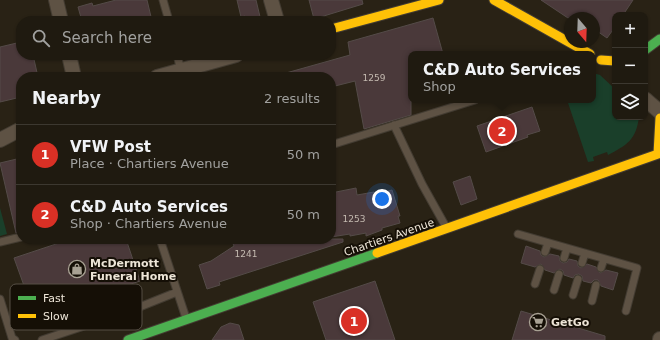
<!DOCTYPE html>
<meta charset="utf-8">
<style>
body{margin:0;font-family:"DejaVu Sans",sans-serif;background:#272319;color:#f1f3f6}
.controls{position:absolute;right:12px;top:12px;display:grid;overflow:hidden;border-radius:8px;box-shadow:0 1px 3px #0004}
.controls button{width:36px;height:36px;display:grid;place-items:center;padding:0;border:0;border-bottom:1px solid #3c3830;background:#1f1a10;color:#f1f3f6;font:20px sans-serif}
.compass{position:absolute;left:564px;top:12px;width:36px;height:36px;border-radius:50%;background:#1f1a10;box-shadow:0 1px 3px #0004;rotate:161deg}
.you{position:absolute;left:382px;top:199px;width:14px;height:14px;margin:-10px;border:3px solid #fff;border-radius:50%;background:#1a73e8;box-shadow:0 0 0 6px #1a73e833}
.badge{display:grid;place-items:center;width:26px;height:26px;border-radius:50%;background:#d93025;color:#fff;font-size:13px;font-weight:700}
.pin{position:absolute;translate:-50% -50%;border:2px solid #fff;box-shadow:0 1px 4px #0006}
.popup{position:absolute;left:408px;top:51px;width:188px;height:52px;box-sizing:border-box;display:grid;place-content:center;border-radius:8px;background:#1f1a10;filter:drop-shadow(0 1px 3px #0005);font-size:13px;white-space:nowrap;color:#a1a19f}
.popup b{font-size:15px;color:#f1f3f6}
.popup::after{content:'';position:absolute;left:50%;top:100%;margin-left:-8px;border:8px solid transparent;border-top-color:#1f1a10}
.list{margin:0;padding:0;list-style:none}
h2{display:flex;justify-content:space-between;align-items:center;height:52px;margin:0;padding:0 16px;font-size:17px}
h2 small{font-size:13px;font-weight:400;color:#a1a19f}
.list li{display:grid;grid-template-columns:26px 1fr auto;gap:12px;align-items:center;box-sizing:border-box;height:60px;padding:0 16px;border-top:1px solid #3c3830}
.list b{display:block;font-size:15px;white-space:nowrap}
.list p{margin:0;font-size:13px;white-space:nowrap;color:#a1a19f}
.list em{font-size:13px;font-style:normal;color:#a1a19f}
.icon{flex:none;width:22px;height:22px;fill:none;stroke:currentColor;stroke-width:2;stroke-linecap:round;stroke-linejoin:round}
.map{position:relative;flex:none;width:660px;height:340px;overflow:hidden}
.search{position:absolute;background:#1f1a10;box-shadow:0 1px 3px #0004;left:16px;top:16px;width:320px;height:44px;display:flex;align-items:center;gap:10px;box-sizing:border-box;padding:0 14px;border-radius:16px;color:#a1a19f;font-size:15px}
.panel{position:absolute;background:#1f1a10;box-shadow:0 1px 3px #0004;left:16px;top:72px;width:320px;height:172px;border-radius:16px}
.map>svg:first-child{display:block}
.green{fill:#1a3f2a}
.building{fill:#4a393a;stroke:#544b48}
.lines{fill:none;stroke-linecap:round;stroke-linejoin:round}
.lane-casing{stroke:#433c32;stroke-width:9}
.street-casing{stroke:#433c32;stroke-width:16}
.fast-casing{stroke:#433c32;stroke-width:11}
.slow-casing{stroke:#433c32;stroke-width:11}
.lane{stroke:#5e5244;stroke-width:7}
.street{stroke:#5e5244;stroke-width:14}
.fast{stroke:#4caf50;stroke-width:9}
.slow{stroke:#ffc107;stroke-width:9}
.labels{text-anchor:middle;stroke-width:4;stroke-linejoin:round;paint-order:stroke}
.number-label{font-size:9px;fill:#c4bab0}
.street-label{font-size:11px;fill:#ede5d7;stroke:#150f06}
.poi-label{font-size:11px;font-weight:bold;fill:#ede5d7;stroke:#150f06;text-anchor:start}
.key{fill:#150f06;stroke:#564f45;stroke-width:1}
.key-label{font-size:11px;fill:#ede5d7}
</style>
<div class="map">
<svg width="660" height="340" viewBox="0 0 660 340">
<rect width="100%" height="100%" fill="#292215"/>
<path class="green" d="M 593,73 L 600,75 L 615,89 L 615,117 L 639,117 C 636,140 627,145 608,155 L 607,152 L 593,157 L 594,161 L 588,162 L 567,100 L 593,100 Z
M 0,208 L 7,234 L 0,236 Z"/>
<path class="building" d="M 116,0 L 147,0 L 152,21 L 82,21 L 78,7 L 92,3 L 93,6 Z
M 237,0 L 256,0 L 261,21 L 246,21 L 245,16 L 241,17 Z
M 309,0 L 362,0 L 363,4 L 314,19 Z
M 541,0 L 633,0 L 623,15 L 615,15 L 615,27 L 607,38 L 594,29 L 594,18 L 568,18 Z
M 433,18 L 443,54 L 411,54 L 411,115 L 364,129 L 355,81 L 331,87 L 331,77 L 287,77 L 286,73 L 350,55 L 348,42 Z
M 21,42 L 21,55 L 33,55 L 38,77 L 21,77 L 21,97 L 0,102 L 0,47 Z
M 532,107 L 540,131 L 527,135 L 528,137 L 486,152 L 477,126 Z
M 21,158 L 21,232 L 16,233 L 0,163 Z
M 470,176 L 477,199 L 461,205 L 453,182 Z
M 356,188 L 357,195 L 374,192 L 374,195 L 392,190 L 400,216 L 398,216 L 400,223 L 382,228 L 382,230 L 366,236 L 366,233 L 350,236 L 350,234 L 331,237 L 331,193 Z
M 71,239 L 126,239 L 140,281 L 35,316 L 14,258 Z
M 231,239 L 343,239 L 343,242 L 219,282 L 220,285 L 207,289 L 199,265 L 211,261 L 234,246 Z
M 526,246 L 540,251 L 541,255 L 544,257 L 550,254 L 559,256 L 560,261 L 563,263 L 567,262 L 569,259 L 577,261 L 578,266 L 581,268 L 587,264 L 596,267 L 600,273 L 606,270 L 618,273 L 613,290 L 601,286 L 598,280 L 594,280 L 591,283 L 583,281 L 582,276 L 579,274 L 575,275 L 573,278 L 564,275 L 563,271 L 560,269 L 554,273 L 545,270 L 541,264 L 535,267 L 521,263 Z
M 375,281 L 395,340 L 326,340 L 313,302 Z
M 521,311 L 605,336 L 605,340 L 512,340 Z
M 230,323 L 239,325 L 244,340 L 212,340 L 221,327 Z"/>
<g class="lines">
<g class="lane-casing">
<path id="lane" d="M 163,0 L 169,21
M 177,55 L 181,70
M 394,125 L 422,184 L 446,227
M 331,145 L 475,100
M 518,234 L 637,268 L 626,311
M 160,239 L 186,318
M 0,242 L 21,237
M 545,252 L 548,243
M 564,258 L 567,248
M 582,263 L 585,253
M 601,268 L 604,259
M 535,284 L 540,269
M 554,290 L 559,274
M 573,295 L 578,279
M 0,299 L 12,338 L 15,340
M 592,301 L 596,285
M 42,340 L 132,310 L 177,292"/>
</g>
<g class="street-casing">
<path id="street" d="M 56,0 L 61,21
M 271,0 L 277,21
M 69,55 L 74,77
M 157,77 L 236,55
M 645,99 L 660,112
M 0,140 L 21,129
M 660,340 L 660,339"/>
</g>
<g class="fast-casing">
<path id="fast" d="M 645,50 L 660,39
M 128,340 L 377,253"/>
</g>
<g class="slow-casing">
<path id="slow" d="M 494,0 L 590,54
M 331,29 L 439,0
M 601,60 L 615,61
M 377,253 L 658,154 L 660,118"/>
</g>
<use href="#lane" class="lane"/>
<use href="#street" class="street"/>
<use href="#fast" class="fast"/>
<use href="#slow" class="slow"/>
</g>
<defs>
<g id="shop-ring" transform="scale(0.9)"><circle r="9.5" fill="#150f06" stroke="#a8a193" stroke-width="1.5"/><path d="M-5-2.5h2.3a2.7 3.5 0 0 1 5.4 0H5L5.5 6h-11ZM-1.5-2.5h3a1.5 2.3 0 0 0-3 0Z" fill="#a8a193"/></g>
<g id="supermarket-ring" transform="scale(0.9)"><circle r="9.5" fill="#150f06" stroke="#a8a193" stroke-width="1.5"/><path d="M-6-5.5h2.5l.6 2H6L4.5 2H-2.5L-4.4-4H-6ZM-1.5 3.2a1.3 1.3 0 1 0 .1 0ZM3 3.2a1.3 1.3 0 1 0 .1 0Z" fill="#a8a193"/></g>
</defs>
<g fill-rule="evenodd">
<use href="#shop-ring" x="77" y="269"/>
<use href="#supermarket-ring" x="538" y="322"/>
</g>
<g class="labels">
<g class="number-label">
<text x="374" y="81">1259</text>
<text x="354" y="222">1253</text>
<text x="246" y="257">1241</text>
</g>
<g class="street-label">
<text transform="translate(389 237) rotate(-19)" y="4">Chartiers Avenue</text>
</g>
<g class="poi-label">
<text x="90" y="267">McDermott<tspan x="90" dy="13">Funeral Home</tspan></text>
<text x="551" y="326">GetGo</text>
</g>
</g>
<rect x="10" y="284" width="132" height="46" rx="6" class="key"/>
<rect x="18" y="296" width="18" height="4" fill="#4caf50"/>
<rect x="18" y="314" width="18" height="4" fill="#ffc107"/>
<g class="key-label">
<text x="43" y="302">Fast</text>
<text x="43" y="320">Slow</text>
</g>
</svg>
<div class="controls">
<button>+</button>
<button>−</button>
<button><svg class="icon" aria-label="layers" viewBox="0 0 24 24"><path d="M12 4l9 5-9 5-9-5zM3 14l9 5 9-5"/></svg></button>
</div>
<svg class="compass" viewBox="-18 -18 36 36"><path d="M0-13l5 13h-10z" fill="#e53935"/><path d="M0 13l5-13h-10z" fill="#a1a19f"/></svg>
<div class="you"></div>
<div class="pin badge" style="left:354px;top:321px">1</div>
<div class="pin badge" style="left:502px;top:131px">2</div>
<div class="popup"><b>C&amp;D Auto Services</b>Shop</div>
<div class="search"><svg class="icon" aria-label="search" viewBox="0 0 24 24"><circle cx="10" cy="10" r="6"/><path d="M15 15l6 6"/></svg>Search here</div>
<section class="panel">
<h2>Nearby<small>2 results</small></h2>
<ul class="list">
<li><span class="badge">1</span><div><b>VFW Post</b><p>Place · Chartiers Avenue</p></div><em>50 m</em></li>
<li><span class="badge">2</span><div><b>C&amp;D Auto Services</b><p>Shop · Chartiers Avenue</p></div><em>50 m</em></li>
</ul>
</section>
</div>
